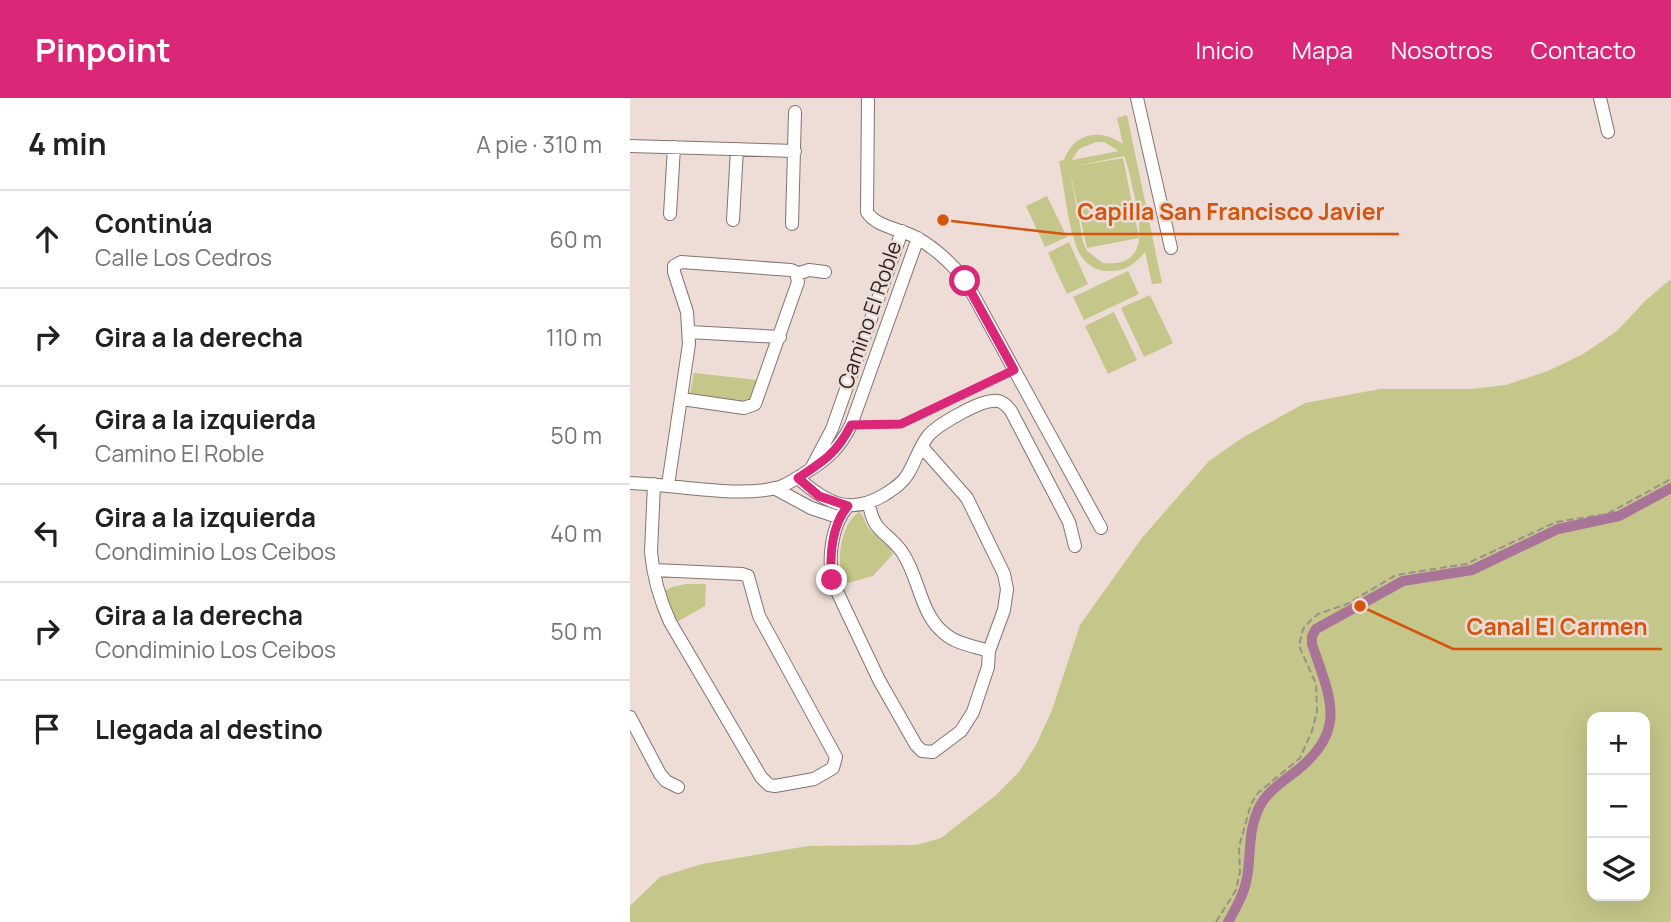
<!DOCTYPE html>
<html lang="es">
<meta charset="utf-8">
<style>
body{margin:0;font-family:Manrope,sans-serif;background:#f2f2f2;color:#202124}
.controls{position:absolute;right:21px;bottom:21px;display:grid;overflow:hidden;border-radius:14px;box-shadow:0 7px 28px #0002}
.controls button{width:63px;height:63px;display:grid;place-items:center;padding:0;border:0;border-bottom:2px solid #e0e0e0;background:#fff;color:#202124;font:35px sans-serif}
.stop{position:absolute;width:21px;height:21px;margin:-16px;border:5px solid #db2777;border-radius:50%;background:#fff}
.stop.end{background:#db2777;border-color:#fff;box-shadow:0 2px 7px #0008}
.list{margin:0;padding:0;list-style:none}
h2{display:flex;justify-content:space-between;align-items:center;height:91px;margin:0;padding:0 28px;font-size:30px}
h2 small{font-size:23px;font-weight:400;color:#757577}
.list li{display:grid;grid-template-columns:46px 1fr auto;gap:21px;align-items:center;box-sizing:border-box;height:98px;padding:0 28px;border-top:2px solid #e0e0e0}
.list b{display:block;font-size:26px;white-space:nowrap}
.list p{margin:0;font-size:23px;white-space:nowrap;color:#757577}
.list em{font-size:23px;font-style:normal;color:#757577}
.icon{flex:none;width:38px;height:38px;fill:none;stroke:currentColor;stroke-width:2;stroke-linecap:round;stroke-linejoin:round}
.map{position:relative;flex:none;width:1041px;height:824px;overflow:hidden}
header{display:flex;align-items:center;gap:42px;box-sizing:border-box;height:98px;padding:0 35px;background:#db2777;color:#fff}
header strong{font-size:33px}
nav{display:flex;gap:38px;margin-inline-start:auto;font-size:24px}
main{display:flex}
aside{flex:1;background:#fff}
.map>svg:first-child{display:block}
.green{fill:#c4c68a;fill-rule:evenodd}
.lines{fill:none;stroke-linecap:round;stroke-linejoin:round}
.canal{stroke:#a97497;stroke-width:10}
.service-casing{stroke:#82746e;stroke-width:8}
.minor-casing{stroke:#82746e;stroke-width:14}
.path{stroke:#9c8f8a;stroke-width:2;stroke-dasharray:7 3.5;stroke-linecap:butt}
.service{stroke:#fff;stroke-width:6}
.minor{stroke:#fff;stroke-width:12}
.route{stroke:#db2777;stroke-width:9}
.labels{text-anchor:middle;stroke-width:5;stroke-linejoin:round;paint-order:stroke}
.street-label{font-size:21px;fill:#2c2623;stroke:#eeddd6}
.leader{fill:none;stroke:#d5540e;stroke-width:2.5}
.callout-dot{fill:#d5540e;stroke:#eeddd6;stroke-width:2.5}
.callout-label{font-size:23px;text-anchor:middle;font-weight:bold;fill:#d5540e;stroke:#eeddd6;stroke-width:5;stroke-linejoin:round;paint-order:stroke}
</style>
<header>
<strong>Pinpoint</strong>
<nav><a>Inicio</a><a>Mapa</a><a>Nosotros</a><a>Contacto</a></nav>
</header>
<main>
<aside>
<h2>4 min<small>A pie · 310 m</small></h2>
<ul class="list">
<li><svg class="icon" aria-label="ahead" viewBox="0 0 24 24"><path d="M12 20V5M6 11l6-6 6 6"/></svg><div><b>Continúa</b><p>Calle Los Cedros</p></div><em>60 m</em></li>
<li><svg class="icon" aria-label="right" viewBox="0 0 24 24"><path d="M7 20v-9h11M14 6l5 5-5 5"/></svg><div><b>Gira a la derecha</b></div><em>110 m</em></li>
<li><svg class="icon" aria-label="left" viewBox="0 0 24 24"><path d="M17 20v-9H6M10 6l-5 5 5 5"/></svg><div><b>Gira a la izquierda</b><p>Camino El Roble</p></div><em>50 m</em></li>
<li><svg class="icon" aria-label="left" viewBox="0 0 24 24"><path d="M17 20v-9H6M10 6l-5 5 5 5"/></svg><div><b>Gira a la izquierda</b><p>Condiminio Los Ceibos</p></div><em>40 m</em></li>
<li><svg class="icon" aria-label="right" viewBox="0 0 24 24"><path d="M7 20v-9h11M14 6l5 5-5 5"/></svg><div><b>Gira a la derecha</b><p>Condiminio Los Ceibos</p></div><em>50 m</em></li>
<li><svg class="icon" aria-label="arrive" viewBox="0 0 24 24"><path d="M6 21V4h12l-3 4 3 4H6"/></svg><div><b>Llegada al destino</b></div></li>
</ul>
</aside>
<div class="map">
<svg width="1041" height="824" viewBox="0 0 1041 824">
<rect width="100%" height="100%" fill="#eeddd6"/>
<path class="green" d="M 497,17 L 532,185 L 522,186 L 515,154 C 505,166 495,174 478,173 C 467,173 457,167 451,158 C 439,139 434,87 429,63 L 434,62 C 444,34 470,30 493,46 L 487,20 ZM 466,44 L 474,44 L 489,53 L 442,62 L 449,51 ZM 494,58 C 499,70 501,84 504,96 C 510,126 521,170 473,165 L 457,153 L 453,144 L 440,73 L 457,150 L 509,140 L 493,60 L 441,69 Z
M 417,98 L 437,139 L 415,149 L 396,108 Z
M 439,144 L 458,186 L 437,196 L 418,155 Z
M 498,173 L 509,196 L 454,222 L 443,199 Z
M 1041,181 L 1041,824 L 0,824 L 0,808 L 30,779 L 72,766 L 178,748 L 286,747 L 311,740 L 365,698 L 389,674 L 406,647 L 422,612 L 450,527 L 512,440 L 579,363 L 612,340 L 675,305 L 750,291 L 841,291 L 876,287 L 918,273 L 953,256 L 987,233 L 1015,203 ZM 962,619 L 1015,619 L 1015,798 L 962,798 Z
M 520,197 L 543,245 L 514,259 L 491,210 Z
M 484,214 L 507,262 L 478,276 L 455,228 Z
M 64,275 L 127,282 L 123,300 L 112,304 L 60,295 Z
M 229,414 C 235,419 234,423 238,429 C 245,440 260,443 263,456 L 243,478 L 214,486 C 206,466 209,428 229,414 Z
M 56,486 L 76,486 L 75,508 L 47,524 L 38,508 L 35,493 L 42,489 Z"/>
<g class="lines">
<path class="canal" d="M 598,824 C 606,810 614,796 617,780 C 621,757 618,734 628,712 C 635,695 651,685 665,674 C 719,632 700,600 682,546 L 682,538 L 686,531 L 773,483 L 842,472 L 928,431 L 989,418 L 1041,390"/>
<g class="service-casing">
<path id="service" d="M 221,327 L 271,326 L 384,272"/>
</g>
<g class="minor-casing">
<path id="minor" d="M 238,0 L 237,114 C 246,129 271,131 285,139 C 306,150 321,165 335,182 L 471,430
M 507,0 L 541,150
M 970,0 L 978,34
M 0,48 L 165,53
M 40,116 L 44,49
M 103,122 L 107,51
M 162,126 L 165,14
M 167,176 L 179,172 L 195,174
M 59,234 L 150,239
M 182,369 L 202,331 L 272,133
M 168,380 C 195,404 219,418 254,397 C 263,391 272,386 278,376 C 285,364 289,350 298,338 C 307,327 349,303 363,303 C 371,302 376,306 381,313 L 439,424 L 445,448
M 0,385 C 45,386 108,401 150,389 C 160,385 169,379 178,373 C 198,361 210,349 221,327 L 288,140
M 38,387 L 59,246 L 57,214 L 44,174 L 44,168 L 51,164 L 161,172 L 166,174 L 168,184 L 125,306 L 114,310 L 52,301
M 144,390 L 181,410 L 208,419
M 239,406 C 244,436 256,432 272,454 C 289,478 290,516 314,535 C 326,546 344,548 359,553
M 218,408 C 201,427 197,463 204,487 L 249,582 L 286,647 L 292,653 L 303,654 L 331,633 L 343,614 L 358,569 L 359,553 L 374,512 L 377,491 L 374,476 L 337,400 L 292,349
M 24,472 L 112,476 L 118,478 L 129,518 L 206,659 L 203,670 L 184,681 L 145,688 L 139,687 L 131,679 L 40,524 C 30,502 23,478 21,454 L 24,386
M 0,619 L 30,676 L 36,683 L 48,689"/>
</g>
<path class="path" d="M 586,824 L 606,792 L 610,774 L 609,749 L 621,706 L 628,695 L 670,660 L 682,633 L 687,614 L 686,586 L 669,548 L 673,531 L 681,522 L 688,516 L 717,506 L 766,477 L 836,466 L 926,424 L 977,416 L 1041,381"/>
<use href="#service" class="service"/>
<use href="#minor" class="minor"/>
</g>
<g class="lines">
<path class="route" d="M 202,482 C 199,458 202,426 218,408 L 189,398 L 168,380 C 194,363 207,355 221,327 L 271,326 L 384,272 L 335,183"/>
</g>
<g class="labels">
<g class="street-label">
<text transform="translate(240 217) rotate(-71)" y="7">Camino El Roble</text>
</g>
</g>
<path class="leader" d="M313 122L434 136H769M730 508L823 551H1032"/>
<g class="callout-dot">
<circle cx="313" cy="122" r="7"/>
<circle cx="730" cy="508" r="7"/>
</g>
<g class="callout-label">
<text x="601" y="122">Capilla San Francisco Javier</text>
<text x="927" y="537">Canal El Carmen</text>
</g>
</svg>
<div class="controls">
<button>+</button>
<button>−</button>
<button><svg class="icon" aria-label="layers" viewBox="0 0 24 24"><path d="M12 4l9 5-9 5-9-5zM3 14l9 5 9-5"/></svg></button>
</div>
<div class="stop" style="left:335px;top:183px"></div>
<div class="stop end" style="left:202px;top:482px"></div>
</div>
</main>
